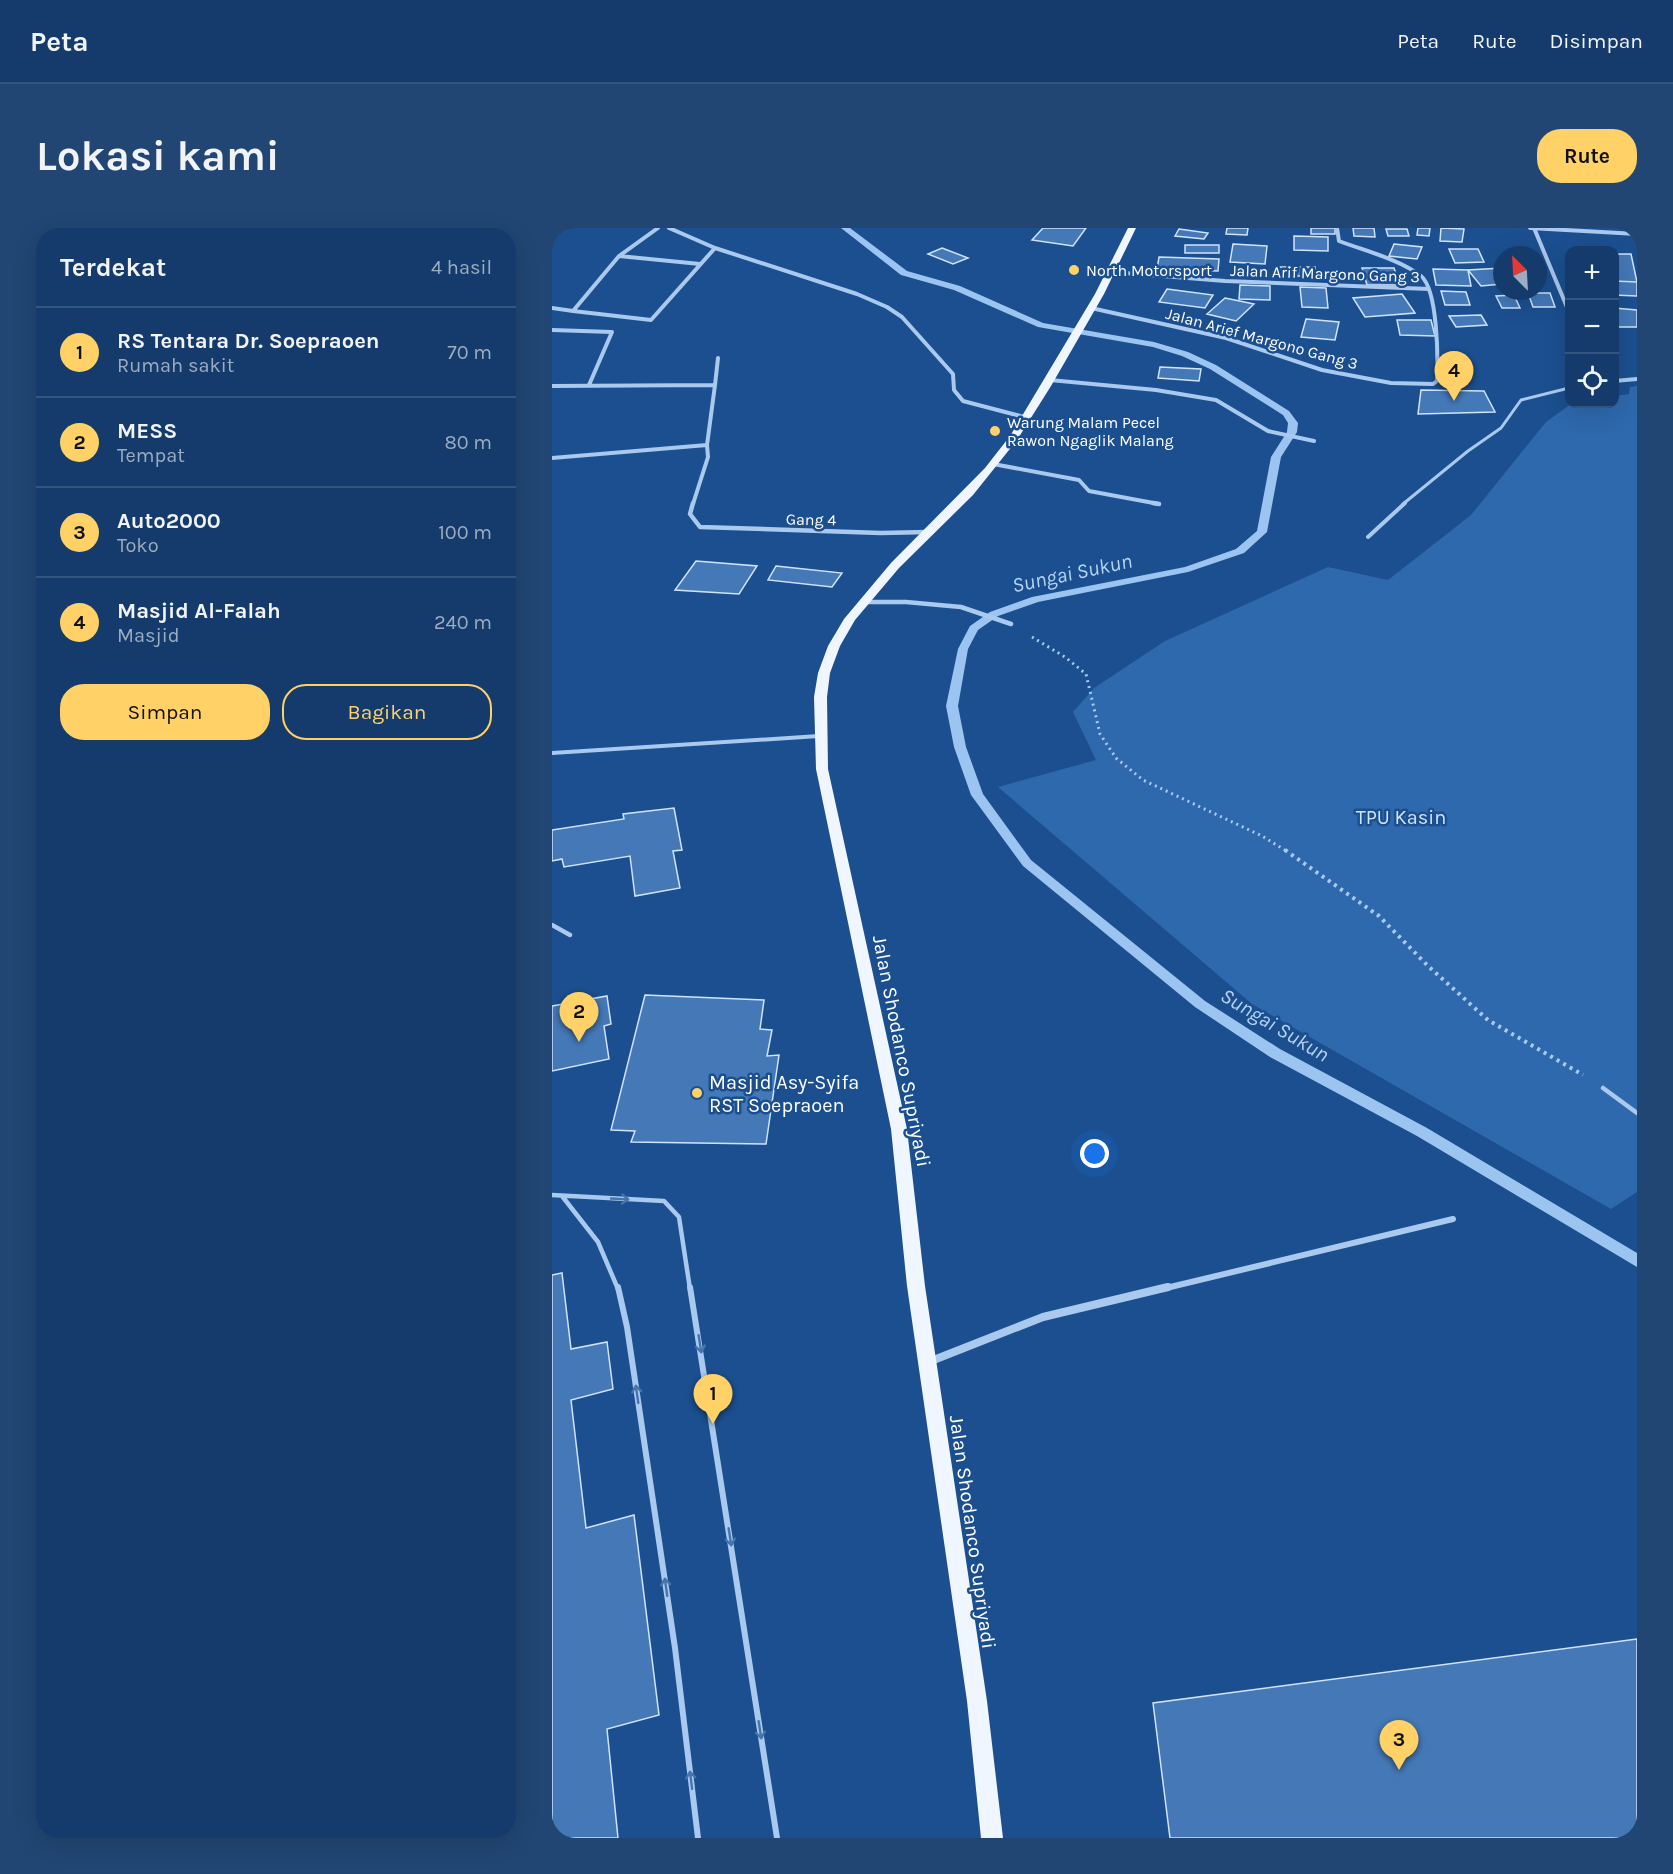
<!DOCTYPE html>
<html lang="id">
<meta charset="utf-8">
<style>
body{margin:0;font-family:Karla,sans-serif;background:#214673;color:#f1f3f6}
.controls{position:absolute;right:18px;top:18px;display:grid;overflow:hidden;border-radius:12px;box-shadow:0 6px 24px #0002}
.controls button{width:54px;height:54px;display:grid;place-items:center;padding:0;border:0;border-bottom:2px solid #33557e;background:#143b6b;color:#f1f3f6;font:30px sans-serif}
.compass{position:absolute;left:941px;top:18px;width:54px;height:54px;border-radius:50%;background:#143b6b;box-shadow:0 6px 24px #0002;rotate:336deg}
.you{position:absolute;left:543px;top:926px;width:21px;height:21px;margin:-15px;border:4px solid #fff;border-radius:50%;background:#1a73e8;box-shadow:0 0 0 9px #1a73e833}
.badge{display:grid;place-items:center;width:39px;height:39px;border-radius:50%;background:#ffd166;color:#111;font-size:20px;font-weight:700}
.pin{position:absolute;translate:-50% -50px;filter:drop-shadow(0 2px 3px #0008)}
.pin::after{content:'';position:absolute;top:32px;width:21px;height:18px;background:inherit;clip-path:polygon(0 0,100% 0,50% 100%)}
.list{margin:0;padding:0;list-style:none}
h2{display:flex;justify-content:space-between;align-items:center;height:78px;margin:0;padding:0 24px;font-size:26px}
h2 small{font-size:20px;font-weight:400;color:#9dadc1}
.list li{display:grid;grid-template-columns:39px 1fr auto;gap:18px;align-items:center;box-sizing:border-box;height:90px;padding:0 24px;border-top:2px solid #33557e}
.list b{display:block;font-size:22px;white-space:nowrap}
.list p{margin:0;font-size:20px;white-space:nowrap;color:#9dadc1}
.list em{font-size:20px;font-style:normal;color:#9dadc1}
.actions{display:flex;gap:12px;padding:18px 24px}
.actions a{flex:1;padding:14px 0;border:2px solid #ffd166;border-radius:24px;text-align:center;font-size:21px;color:#ffd166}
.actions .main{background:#ffd166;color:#111}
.icon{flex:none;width:33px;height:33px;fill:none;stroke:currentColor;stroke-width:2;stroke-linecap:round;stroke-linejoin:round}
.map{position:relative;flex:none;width:1085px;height:1610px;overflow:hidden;border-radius:24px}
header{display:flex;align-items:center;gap:36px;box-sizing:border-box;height:84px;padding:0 30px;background:#143b6b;border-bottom:2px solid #33557e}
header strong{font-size:28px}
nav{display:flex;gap:33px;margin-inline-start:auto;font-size:21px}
.intro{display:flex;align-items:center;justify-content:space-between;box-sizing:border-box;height:144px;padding:0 36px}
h1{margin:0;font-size:42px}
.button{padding:15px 27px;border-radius:24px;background:#ffd166;color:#111;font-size:21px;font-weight:700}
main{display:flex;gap:36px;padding:0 36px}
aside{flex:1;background:#143b6b;border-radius:24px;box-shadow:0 6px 24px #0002}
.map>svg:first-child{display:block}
.green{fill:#2e69ad}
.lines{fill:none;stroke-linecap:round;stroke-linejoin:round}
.stream{fill:#9cc4f0;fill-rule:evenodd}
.building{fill:#4478b7;stroke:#cfe3fa;stroke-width:1.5}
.path-far1{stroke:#a9c9ee;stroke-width:3;stroke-dasharray:2 4;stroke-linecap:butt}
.path{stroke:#a9c9ee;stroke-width:4;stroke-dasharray:3 4.5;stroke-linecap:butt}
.lane-far3{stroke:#a9c9ee;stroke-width:3}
.lane-far2{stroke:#a9c9ee;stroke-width:4}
.lane-far1{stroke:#a9c9ee;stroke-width:4.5}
.lane{stroke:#a9c9ee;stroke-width:6}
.street-far3{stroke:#a9c9ee;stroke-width:4}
.street-far2{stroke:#a9c9ee;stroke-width:4.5}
.street-far1{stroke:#a9c9ee;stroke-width:6}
.street{stroke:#a9c9ee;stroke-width:8}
.primary{fill:#f0f6ff;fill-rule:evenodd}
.oneway{stroke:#4674ac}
.poi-dot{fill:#ffd166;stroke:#1b4f8f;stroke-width:2}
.labels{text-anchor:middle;stroke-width:5;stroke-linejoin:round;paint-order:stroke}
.far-poi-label{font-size:16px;fill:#fff;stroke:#1b4f8f;text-anchor:start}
.far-street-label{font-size:16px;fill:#fff;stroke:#1b4f8f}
.park-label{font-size:20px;fill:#cfe3fa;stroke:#1b4f8f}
.street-label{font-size:20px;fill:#fff;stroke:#1b4f8f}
.poi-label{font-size:20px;fill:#fff;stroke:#1b4f8f;text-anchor:start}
.water-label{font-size:21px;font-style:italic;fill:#b5d3f5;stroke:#1b4f8f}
</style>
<header>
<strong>Peta</strong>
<nav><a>Peta</a><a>Rute</a><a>Disimpan</a></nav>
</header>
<div class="intro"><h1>Lokasi kami</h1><a class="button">Rute</a></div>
<main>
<aside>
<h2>Terdekat<small>4 hasil</small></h2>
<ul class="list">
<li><span class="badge">1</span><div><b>RS Tentara Dr. Soepraoen</b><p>Rumah sakit</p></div><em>70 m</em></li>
<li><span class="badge">2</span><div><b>MESS</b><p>Tempat</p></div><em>80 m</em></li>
<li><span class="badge">3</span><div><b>Auto2000</b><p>Toko</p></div><em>100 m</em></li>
<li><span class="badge">4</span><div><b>Masjid Al-Falah</b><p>Masjid</p></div><em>240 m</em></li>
</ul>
<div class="actions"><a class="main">Simpan</a><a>Bagikan</a></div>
</aside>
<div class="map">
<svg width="1085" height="1610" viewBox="0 0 1085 1610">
<rect width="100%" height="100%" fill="#1b4f8f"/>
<path class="green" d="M 1085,158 L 1085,964 L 1059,981 L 700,776 L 446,559 L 544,532 L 521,484 L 542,460 L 613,413 L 776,339 L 836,352 L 919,287 L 994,194 L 1019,176 L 1062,176 L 1063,168 L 1077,166 L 1078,159 Z"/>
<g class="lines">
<path class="stream" d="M 289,0 L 298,0 L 355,43 L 408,58 L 491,95 L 602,114 L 636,124 L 664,137 L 737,183 L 746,195 L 745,204 L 729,229 L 715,304 L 692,325 L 636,344 L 486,374 L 446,388 L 426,402 L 416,421 L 406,478 L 414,519 L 431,566 L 479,632 L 653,773 L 728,821 L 875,900 L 1085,1025 L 1085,1039 L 865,908 L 718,829 L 643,779 L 471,638 L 419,567 L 402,519 L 394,478 L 406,421 L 418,398 L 438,384 L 480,369 L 633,339 L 684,321 L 705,303 L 719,229 L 735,204 L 736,195 L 731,187 L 658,141 L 630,128 L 601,119 L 486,99 L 402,62 L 349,47 Z"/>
</g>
<path class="building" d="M 491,0 L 534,0 L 521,18 L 480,12 Z
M 675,0 L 696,0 L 695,7 L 674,6 Z
M 759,0 L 783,0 L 783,6 L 759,6 Z
M 801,0 L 822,0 L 823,9 L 802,8 Z
M 866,0 L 878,0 L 877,8 L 865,7 Z
M 889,0 L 912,1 L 910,14 L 888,13 Z
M 627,1 L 656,5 L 652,11 L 623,8 Z
M 834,1 L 855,1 L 857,8 L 836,8 Z
M 742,8 L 776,9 L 776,23 L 742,22 Z
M 681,16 L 715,18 L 713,36 L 678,34 Z
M 842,16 L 870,19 L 865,31 L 837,28 Z
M 633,17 L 667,17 L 667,25 L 633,25 Z
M 390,20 L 416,30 L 401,36 L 376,26 Z
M 897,21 L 926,21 L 932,34 L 903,35 Z
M 1062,26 L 1079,26 L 1085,54 L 1062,53 Z
M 607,29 L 667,31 L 666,43 L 605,41 Z
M 727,39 L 763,39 L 764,48 L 728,48 Z
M 810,40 L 842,40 L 848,57 L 815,57 Z
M 950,40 L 950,56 L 929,58 L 916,42 Z
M 881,41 L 916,42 L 919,58 L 884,57 Z
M 1062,53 L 1085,54 L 1085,68 L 1062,67 Z
M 688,57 L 718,58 L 718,72 L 687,71 Z
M 748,59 L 774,60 L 776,80 L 750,79 Z
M 615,61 L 661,67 L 653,80 L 607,74 Z
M 889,63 L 914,64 L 918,77 L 893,77 Z
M 976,65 L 998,65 L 1003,79 L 981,79 Z
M 850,66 L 863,85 L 813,89 L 801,70 Z
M 962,67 L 968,80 L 950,80 L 944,68 Z
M 673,70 L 702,76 L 684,93 L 655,86 Z
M 1062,80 L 1085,82 L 1085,99 L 1062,99 Z
M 929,87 L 935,97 L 904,99 L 897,88 Z
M 754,91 L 787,94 L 783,112 L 749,109 Z
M 845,92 L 879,92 L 883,108 L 848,107 Z
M 608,139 L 649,141 L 647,153 L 606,150 Z
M 869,162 L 932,163 L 943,184 L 866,186 Z
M 144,333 L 205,338 L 187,366 L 123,362 Z
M 224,338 L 290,345 L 280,359 L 216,352 Z
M 122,580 L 130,622 L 121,623 L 128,660 L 83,668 L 78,628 L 12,639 L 10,631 L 0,633 L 0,602 L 72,591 L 71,586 Z
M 93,767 L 212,772 L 208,801 L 220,802 L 215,828 L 227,827 L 214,916 L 79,914 L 83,903 L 59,902 Z
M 55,768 L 59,796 L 52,798 L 57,831 L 0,843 L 0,778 Z
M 10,1045 L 19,1121 L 55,1114 L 61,1161 L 19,1172 L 34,1300 L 82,1287 L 107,1487 L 55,1501 L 66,1610 L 0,1610 L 0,1047 Z
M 1085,1411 L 1085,1610 L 618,1610 L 601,1475 Z"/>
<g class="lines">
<path class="path-far1" d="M 480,409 L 513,429 L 534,446 L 548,506 L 564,530 L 591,552 L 710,608 L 736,624"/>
<path class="path" d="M 733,622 L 827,688 L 876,738 L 936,792 L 1031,847"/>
<path class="lane-far3" d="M 851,276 L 916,223 L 949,200 L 969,172 L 1017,160"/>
<path class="lane-far2" d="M 816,309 L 853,275
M 0,525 L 267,508"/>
<path class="lane-far1" d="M 0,697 L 18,707
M 1051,860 L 1085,885
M 0,967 L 112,973 L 127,989 L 138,1061
M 10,968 L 46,1014 L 66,1061"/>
<path class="lane" d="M 66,1059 L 75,1099 L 123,1420 L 146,1610
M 138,1059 L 225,1610"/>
<path class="street-far3" d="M 117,0 L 163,20 L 305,66 L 335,79 L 350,89 L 401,146 L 402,162 L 411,173 L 476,190
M 978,0 L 1085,6
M 982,0 L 1017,84
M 67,28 L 148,36
M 560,44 L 673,53 L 877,61
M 0,80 L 21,83 L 67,28 L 106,0
M 539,80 L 674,110 L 770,142 L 839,155 L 881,156 L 885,153 C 886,131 886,62 869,48 C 847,31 813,23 787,13 L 785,0
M 21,83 L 99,92 L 163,20
M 0,102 L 60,104 L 37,157
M 498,152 L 604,162 L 664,172 L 716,203 L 762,213
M 1062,153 L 1085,151
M 163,157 L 166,130
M 0,158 L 163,157 L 155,217 L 156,229 L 141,276
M 0,230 L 155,217
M 441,236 L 527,252 L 537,263 L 607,276"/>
<path class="street-far2" d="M 141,275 L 138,286 L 148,299 L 329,305 L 376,304
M 601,275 L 607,276
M 312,374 L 354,374 L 409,379 L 459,396"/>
<path class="street-far1" d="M 610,1061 L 901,991"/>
<path class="street" d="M 379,1133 L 491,1089 L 616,1059"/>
<path class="primary" d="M 576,0 L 584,0 L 552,66 L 499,158 L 465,212 L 421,267 L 347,340 L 303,392 L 288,418 L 278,445 L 275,469 L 276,541 L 355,901 L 373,1058 L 435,1473 L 451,1610 L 429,1610 L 415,1473 L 355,1058 L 339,901 L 264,541 L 262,469 L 266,445 L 276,418 L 292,391 L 339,335 L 433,240 L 458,208 L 543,66 Z"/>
</g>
<defs><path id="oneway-shaft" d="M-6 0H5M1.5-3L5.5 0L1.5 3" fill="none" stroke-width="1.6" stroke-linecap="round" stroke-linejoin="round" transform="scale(1.5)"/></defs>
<g class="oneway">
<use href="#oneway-shaft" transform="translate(68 971) rotate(3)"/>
<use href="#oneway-shaft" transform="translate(148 1116) rotate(81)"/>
<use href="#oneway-shaft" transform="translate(85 1166) rotate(-98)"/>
<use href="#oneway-shaft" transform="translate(178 1309) rotate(81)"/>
<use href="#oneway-shaft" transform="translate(114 1359) rotate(-98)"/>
<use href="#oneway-shaft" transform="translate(208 1502) rotate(81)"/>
<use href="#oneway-shaft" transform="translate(139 1552) rotate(-97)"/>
</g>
<g class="poi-dot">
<circle cx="522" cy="42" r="6"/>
<circle cx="443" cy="203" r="6"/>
<circle cx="145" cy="865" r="6"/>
</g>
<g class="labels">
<g class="far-poi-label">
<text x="534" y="48">North Motorsport</text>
<text x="455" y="200">Warung Malam Pecel<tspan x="455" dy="18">Rawon Ngaglik Malang</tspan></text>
</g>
<g class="far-street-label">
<text transform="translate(773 45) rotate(2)" y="6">Jalan Arif Margono Gang 3</text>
<text transform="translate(710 110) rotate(15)" y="6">Jalan Arief Margono Gang 3</text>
<text transform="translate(259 291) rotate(1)" y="6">Gang 4</text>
</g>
<g class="park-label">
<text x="849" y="596">TPU Kasin</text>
</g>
<g class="street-label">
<text transform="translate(350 823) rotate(79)" y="7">Jalan Shodanco Supriyadi</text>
<text transform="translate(421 1304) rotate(82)" y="7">Jalan Shodanco Supriyadi</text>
</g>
<g class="poi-label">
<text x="157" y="861">Masjid Asy-Syifa<tspan x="157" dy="23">RST Soepraoen</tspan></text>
</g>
<g class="water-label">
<text transform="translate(520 345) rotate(-12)" y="7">Sungai Sukun</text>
<text transform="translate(723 797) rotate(31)" y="7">Sungai Sukun</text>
</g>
</g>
</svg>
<div class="controls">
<button>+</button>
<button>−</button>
<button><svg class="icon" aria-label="locate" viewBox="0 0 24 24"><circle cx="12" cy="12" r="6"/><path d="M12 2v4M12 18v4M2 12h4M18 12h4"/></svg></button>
</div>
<svg class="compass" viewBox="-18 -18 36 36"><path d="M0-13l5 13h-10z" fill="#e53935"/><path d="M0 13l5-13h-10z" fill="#9dadc1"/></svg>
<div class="you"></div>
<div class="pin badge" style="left:161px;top:1196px">1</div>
<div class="pin badge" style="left:27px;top:814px">2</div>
<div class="pin badge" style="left:847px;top:1542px">3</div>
<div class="pin badge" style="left:902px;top:173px">4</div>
</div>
</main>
